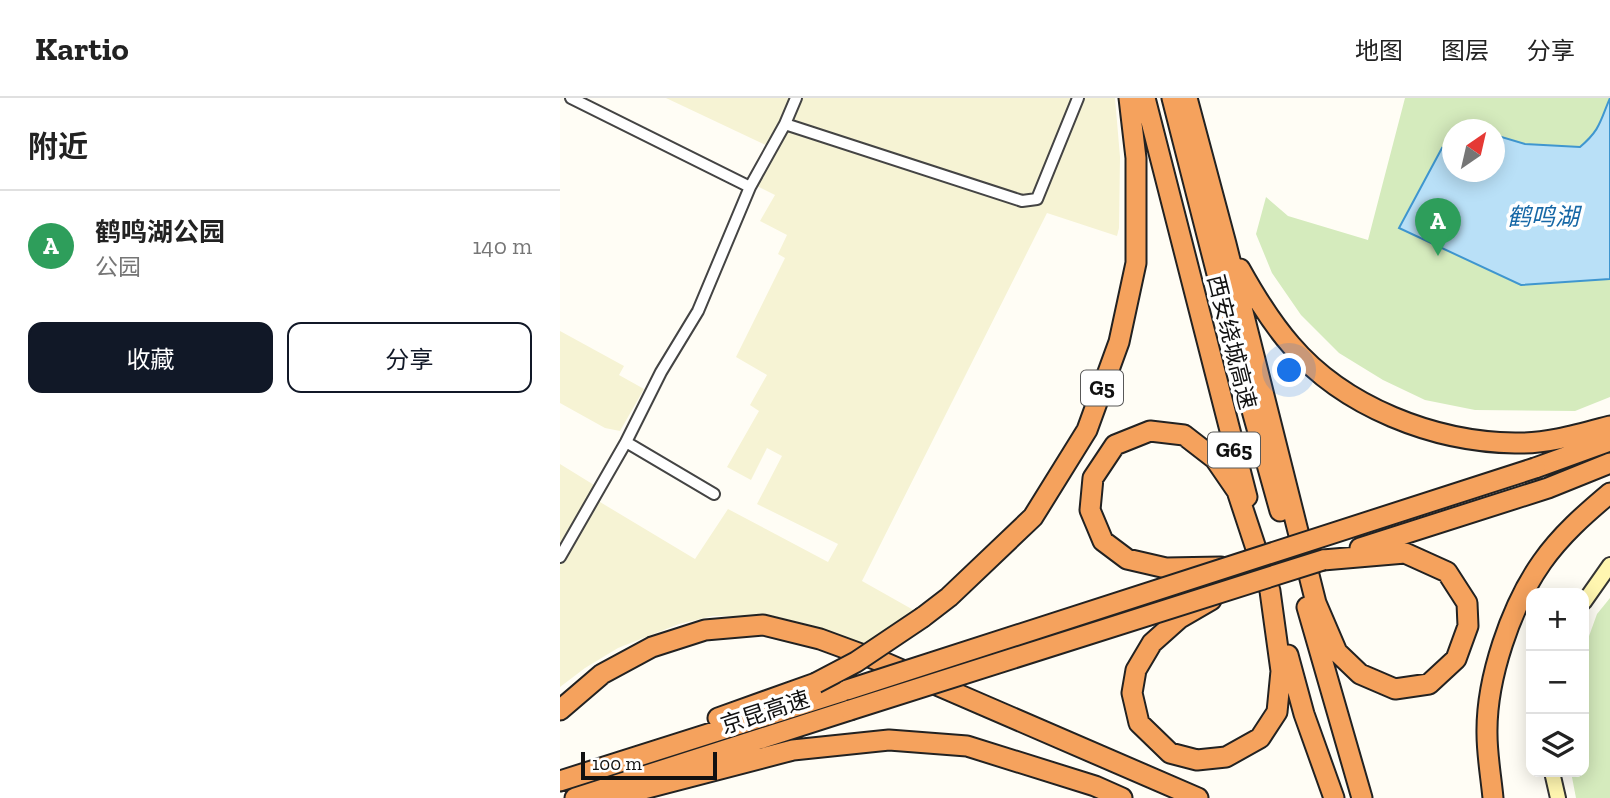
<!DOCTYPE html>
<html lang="zh">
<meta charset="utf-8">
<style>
body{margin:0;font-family:"Zilla Slab","Noto Sans SC",serif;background:#f6f6f6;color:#222}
.controls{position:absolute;right:21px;bottom:21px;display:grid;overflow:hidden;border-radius:14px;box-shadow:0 4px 18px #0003}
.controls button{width:63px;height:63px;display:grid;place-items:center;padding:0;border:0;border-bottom:2px solid #e0e0e0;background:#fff;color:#222;font:35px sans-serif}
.compass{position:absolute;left:882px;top:21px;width:63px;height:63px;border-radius:50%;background:#fff;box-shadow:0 4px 18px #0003;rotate:34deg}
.scale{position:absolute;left:21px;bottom:18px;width:136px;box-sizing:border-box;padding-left:7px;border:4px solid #111;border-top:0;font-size:19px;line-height:24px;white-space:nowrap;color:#111;-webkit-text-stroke:5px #fff;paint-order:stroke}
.you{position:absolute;left:730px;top:273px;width:24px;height:24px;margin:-18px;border:5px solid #fff;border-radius:50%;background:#1a73e8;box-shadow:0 0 0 10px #1a73e833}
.badge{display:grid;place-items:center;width:46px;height:46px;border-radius:50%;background:#111827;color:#fff;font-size:23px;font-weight:700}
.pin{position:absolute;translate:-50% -58px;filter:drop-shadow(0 2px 4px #0008)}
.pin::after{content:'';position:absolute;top:37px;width:24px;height:21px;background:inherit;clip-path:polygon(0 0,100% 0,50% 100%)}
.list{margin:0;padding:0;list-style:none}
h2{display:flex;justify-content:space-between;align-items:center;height:91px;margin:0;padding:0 28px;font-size:30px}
h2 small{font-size:23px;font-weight:400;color:#767676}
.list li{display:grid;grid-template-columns:46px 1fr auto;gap:21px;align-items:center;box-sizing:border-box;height:112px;padding:0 28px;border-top:2px solid #e0e0e0}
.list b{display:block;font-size:26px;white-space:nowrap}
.list p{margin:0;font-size:23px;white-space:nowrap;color:#767676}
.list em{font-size:23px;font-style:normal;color:#767676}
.actions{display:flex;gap:14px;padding:21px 28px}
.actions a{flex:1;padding:16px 0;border:2px solid #111827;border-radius:14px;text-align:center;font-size:24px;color:#111827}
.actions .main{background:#111827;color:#fff}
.icon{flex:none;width:38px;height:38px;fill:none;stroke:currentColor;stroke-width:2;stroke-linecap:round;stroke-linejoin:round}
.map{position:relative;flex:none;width:1050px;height:700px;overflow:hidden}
header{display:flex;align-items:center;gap:42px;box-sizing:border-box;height:98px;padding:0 35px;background:#fff;border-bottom:2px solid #e0e0e0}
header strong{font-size:33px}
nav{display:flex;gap:38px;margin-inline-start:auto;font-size:24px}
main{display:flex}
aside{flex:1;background:#fff}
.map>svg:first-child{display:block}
.farmland{fill:#f6f3d4}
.green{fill:#d5ebbd;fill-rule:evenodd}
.water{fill:#b9e0f7;stroke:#3f96cf;stroke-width:2}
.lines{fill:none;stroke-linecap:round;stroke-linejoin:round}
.street-casing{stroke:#444;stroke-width:14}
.secondary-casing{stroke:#333;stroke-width:18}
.highway-casing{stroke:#222;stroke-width:23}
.street{stroke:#fff;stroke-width:10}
.secondary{stroke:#fff6b0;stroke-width:14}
.highway{stroke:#f5a25d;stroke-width:19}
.highway-bridge-casing{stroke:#222;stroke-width:23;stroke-linecap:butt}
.highway-bridge{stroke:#f5a25d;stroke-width:19}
.labels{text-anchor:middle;stroke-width:7;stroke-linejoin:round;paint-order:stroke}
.shield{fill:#fff;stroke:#585858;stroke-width:2}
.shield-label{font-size:21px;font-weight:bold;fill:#111}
.street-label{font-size:23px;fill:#111;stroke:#fff}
.water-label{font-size:24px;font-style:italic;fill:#1768a6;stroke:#fff}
</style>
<header>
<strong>Kartio</strong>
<nav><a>地图</a><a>图层</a><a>分享</a></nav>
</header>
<main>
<aside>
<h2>附近<small></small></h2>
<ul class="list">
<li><span class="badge" style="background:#2e9e5b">A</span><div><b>鹤鸣湖公园</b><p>公园</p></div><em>140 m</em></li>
</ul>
<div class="actions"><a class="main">收藏</a><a>分享</a></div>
</aside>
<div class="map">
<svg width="1050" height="700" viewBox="0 0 1050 700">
<rect width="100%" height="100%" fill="#fffdf5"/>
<path class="farmland" d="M 106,0 L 555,0 L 560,59 L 559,130 L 557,138 L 487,115 L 302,483 L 357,514 L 310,550 L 247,526 L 218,519 L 153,518 L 119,526 L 58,550 L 25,570 L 0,589 L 0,366 L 34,387 L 30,398 L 135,461 L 168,411 L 268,464 L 278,446 L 197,406 L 222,358 L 207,350 L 191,382 L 167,369 L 199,313 L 190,307 L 207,277 L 176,259 L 225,160 L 218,156 L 227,137 L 200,123 L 215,97 L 193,86 L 212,50 Z
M 0,233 L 64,268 L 59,277 L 84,291 L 60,333 L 45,330 L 0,305 Z"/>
<path class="green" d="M 845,0 L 1050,0 L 1050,299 L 1015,313 L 915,312 L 865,302 L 823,282 L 779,255 L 741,217 L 712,175 L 696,136 L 706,99 L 728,118 L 808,142 ZM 892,32 L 934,32 L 934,74 L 892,74 Z
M 1050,500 L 1050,700 L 1016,700 L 1011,674 L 1024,674 L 1024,552 L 1037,516 Z"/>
<path class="water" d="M 1050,0 L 1050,181 L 961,187 L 839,130 L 882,50 L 892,56 L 892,74 L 934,74 L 935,65 L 940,57 L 938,50 L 935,48 L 935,37 L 965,46 L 1020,49 C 1041,31 1040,23 1050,0 Z"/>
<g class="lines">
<g class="street-casing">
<path id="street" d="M 11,0 L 190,89
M 225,26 L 462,103 L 477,101 L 518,0
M 66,344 L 154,396
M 0,459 L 66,344 L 101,274 L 138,213 L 190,89 L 225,26 L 236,0"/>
</g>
<g class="secondary-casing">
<path id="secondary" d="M 1024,504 L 1050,467
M 992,674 L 998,700"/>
</g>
<g class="highway-casing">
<path id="highway" d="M 585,0 L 687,399
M 612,0 L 691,309 L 720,413
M 627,0 L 666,146 L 756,505 L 777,554 L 800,576 L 835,591 L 869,586 L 896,561 L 908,528 L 907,505 L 887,474 L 845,455 L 763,462
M 680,171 C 695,198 710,223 731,247 C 784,309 874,344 955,345 C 987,346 1020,336 1050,328
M 975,370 L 1050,343
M 800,450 L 988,390 L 1050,365
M 651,502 L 620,520 L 592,545 L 576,572 L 572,595 L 579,625 L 610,655 L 637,662 L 666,659 L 700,640 L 717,614 L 721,573 L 710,493 L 677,393 L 655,361 L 624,337 L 590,333 L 555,347 L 533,380 L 530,412 L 543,443 L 567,461 L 606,470 L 661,469
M 747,509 L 802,700
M 363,519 L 389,499 L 473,419 L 527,332 L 559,244 L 576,165 L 576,60 L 569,0
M 728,557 L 744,616 L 774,700
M 0,612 L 42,576 L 92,549 L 145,532 L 203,527 L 260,541 L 328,566 L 638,700
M 158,620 L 256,585
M 0,683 L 287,592
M 15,700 L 290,612
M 49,700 L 233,652 L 329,642 L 407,648 L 535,688 L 562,700
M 933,700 C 931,679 927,657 927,636 C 926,581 951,508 982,464 C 1001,437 1025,416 1050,395"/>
</g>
<use href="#street" class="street"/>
<use href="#secondary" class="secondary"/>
<use href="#highway" class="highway"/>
<g class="highway-bridge-casing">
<path id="highway-bridge" d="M 256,585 L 296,564 L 363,519
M 287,592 L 975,370
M 290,612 L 763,462"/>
</g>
<use href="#highway-bridge" class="highway-bridge"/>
</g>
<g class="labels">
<g class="shield">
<rect x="521" y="272.5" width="42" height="35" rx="5"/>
<rect x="648" y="334.5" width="52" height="35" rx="5"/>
</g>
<g class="shield-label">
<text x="542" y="297">G5</text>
<text x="674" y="359">G65</text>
</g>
<g class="street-label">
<text transform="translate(672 244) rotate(76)" y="8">西安绕城高速</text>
<text transform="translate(205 614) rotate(-18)" y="8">京昆高速</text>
</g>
<g class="water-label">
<text x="983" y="127">鹤鸣湖</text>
</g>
</g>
</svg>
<div class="controls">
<button>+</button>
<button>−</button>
<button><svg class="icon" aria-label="layers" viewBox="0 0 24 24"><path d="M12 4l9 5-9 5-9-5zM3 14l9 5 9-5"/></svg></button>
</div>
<svg class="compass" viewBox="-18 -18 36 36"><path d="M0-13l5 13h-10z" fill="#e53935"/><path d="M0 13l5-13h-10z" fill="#767676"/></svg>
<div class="scale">100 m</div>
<div class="you"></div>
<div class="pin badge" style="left:878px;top:158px;background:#2e9e5b">A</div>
</div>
</main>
